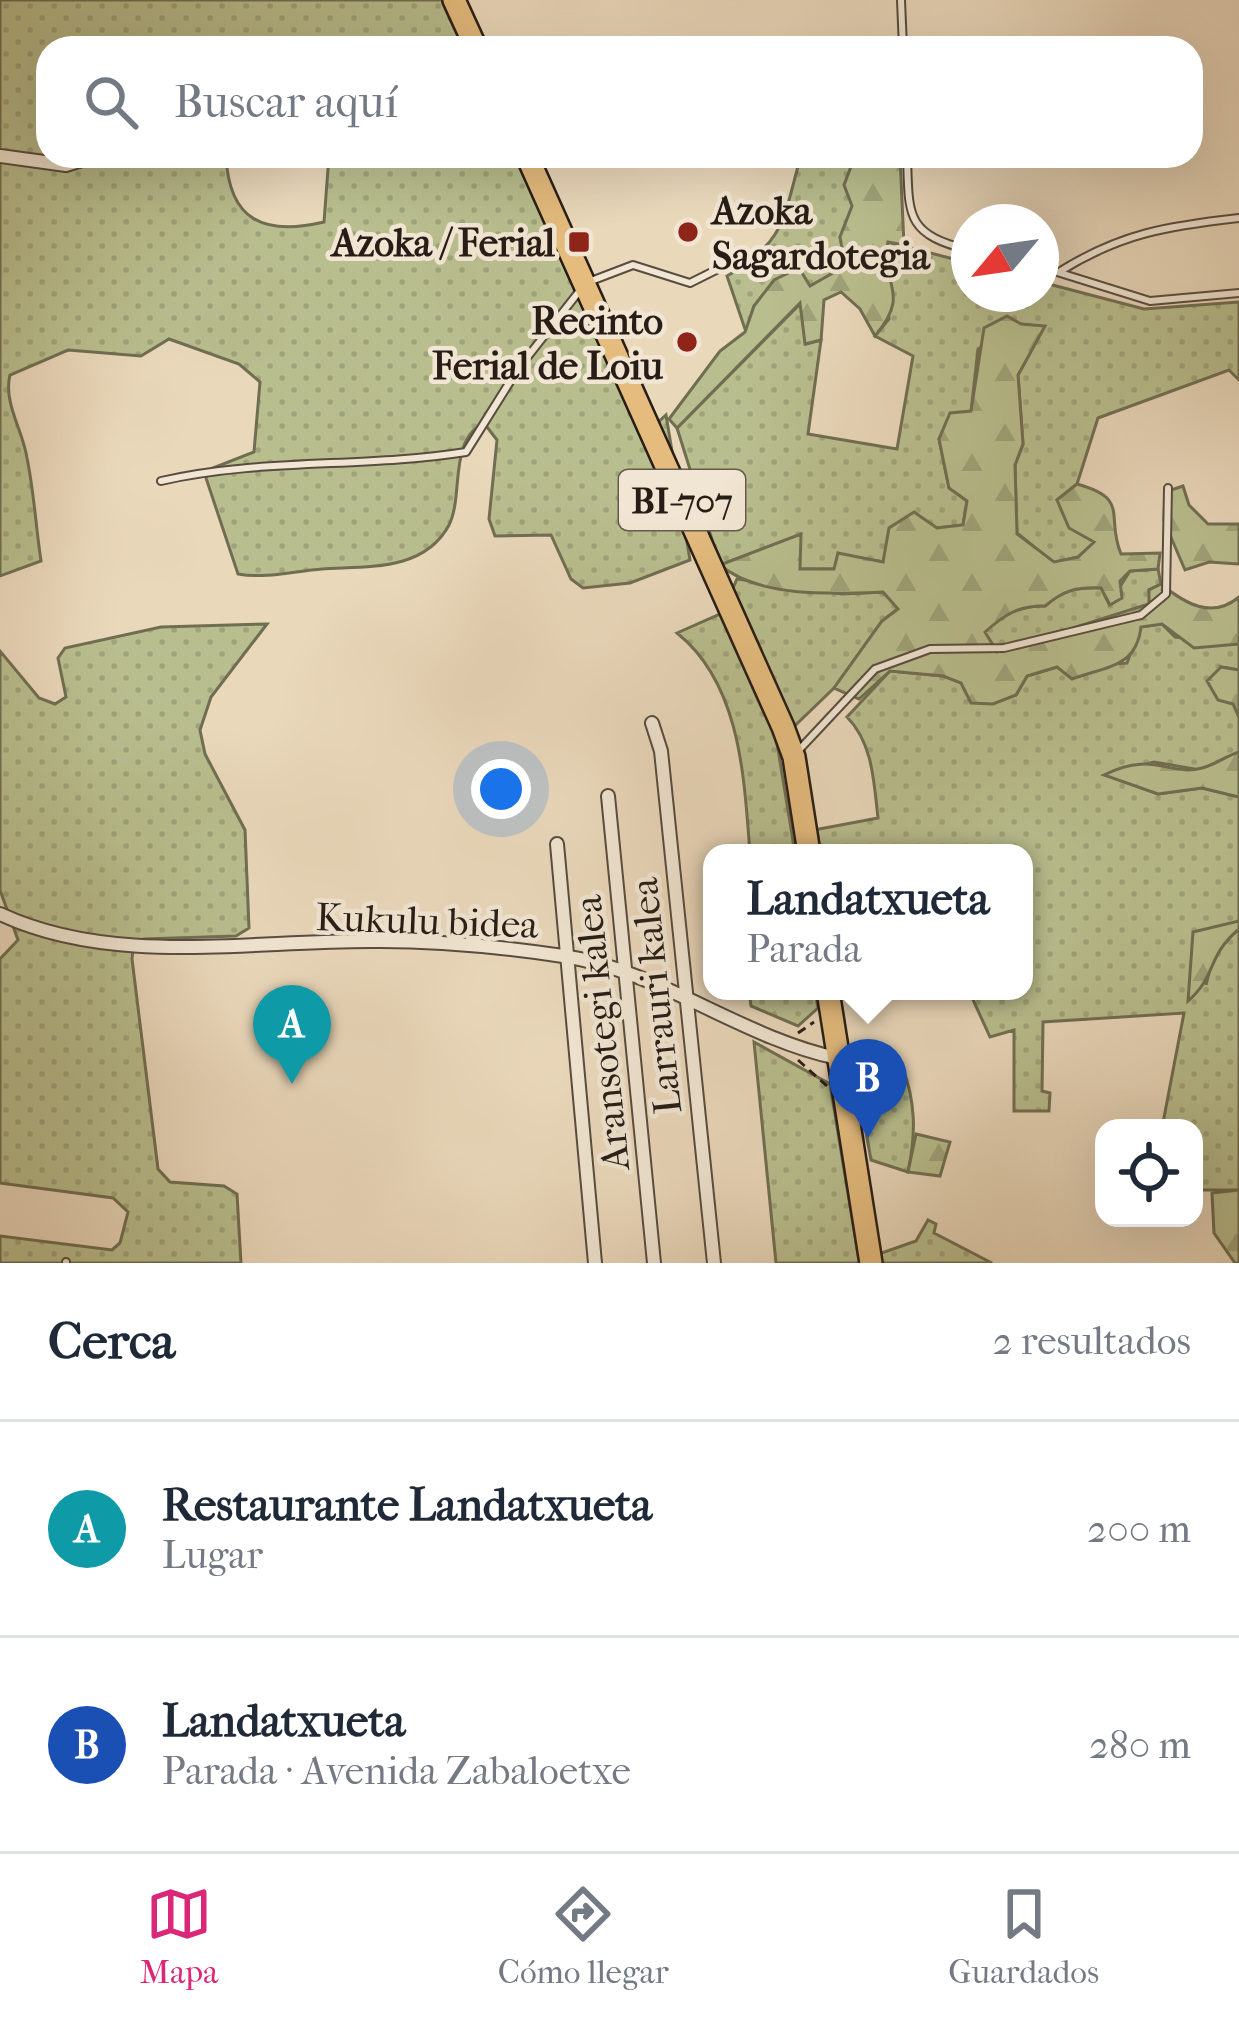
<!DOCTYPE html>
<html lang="es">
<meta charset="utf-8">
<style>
body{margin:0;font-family:"IM FELL French Canon",serif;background:#f6f6f7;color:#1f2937}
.controls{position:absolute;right:36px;bottom:36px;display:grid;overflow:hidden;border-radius:24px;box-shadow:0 12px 48px #0002}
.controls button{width:108px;height:108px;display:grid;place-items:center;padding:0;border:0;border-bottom:3px solid #e0e1e3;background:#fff;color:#1f2937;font:60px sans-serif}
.compass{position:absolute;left:951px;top:204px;width:108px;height:108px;border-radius:50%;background:#fff;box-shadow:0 12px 48px #0002;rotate:241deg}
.you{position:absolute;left:501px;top:789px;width:42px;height:42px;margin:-30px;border:9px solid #fff;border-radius:50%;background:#1a73e8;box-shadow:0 0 0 18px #1a73e833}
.badge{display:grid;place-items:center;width:78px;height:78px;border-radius:50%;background:#db2777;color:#fff;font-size:39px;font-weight:700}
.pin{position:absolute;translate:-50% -99px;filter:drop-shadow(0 3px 6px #0008)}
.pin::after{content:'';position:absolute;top:63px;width:42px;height:36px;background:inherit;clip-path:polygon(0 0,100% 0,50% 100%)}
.popup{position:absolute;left:703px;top:844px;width:330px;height:156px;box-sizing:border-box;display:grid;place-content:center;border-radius:24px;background:#fff;filter:drop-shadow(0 3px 9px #0005);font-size:39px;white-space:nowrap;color:#747a83}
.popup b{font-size:45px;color:#1f2937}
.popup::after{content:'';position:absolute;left:50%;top:100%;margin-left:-24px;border:24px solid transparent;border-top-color:#fff}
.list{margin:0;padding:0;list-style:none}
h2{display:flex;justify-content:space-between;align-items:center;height:156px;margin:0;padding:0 48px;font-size:51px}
h2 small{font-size:39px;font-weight:400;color:#747a83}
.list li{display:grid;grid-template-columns:78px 1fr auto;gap:36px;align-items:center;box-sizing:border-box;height:216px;padding:0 48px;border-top:3px solid #e0e1e3}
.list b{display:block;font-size:45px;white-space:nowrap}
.list p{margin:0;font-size:39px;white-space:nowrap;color:#747a83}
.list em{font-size:39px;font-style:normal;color:#747a83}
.icon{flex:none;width:66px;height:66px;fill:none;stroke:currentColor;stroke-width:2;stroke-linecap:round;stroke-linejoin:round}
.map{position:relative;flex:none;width:1239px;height:1263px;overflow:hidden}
.search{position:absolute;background:#fff;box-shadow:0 12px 48px #0002;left:36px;right:36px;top:36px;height:132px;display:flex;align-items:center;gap:30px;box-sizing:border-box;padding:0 42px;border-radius:36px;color:#747a83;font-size:45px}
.sheet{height:588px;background:#fff}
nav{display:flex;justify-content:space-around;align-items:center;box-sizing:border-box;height:168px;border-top:3px solid #e0e1e3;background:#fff;font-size:33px;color:#747a83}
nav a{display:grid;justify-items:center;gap:6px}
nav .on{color:#db2777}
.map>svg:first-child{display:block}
.grass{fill:url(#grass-dots);stroke:#706e52;stroke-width:3}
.forest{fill:url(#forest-firs);stroke:#706e52;stroke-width:3}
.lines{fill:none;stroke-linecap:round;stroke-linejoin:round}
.lane-casing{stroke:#584c3f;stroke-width:10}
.street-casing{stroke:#584c3f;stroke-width:16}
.primary-casing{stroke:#271d16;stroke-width:26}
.path{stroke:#271d16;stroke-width:3;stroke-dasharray:9 6;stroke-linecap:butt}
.lane{stroke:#f1e6d3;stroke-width:6}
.street{stroke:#f1e6d3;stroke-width:12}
.primary{stroke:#e5bc7e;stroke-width:21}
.poi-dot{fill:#8f2418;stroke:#f1e6d3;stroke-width:4.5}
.labels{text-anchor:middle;stroke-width:9;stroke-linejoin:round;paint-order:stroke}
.shield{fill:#f1e6d3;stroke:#64594f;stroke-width:3}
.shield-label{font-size:36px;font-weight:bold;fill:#271d16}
.poi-label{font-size:39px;font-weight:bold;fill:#271d16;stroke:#f1e6d3;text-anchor:end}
.street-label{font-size:39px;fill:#271d16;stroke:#f1e6d3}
</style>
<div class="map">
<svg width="1239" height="1263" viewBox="0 0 1239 1263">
<defs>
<pattern id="grass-dots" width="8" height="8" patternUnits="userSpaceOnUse" patternTransform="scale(3)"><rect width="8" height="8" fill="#b9be8e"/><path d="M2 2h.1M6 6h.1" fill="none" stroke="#9fa37a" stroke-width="1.8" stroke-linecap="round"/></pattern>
<pattern id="forest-firs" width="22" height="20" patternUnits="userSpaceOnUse" patternTransform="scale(3)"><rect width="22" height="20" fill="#b9be8e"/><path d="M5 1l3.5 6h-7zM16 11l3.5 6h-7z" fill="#9fa37a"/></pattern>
</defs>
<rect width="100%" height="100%" fill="#ead8bb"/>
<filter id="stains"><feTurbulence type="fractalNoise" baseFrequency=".00167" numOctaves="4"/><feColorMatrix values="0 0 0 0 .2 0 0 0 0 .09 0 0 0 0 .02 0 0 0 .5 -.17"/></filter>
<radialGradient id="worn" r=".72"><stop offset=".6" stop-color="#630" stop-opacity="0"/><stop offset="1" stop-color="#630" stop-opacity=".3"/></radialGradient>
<path class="grass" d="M 0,0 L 443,0 L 465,48 L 48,48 L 48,156 L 226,156 C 229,221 264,236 324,222 L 329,156 L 515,156 L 634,420 L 656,424 L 666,415 L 690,560 L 630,583 L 583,588 L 571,579 L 551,535 L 495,536 L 489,519 L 497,440 L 484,423 C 448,440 464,495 449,525 C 424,572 366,566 322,569 C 295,571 265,579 238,574 L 206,478 L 213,468 L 254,452 L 260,382 L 239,364 L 169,339 L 141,356 L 68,350 L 10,375 C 3,402 23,431 27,458 C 34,492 36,528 41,561 L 0,576 Z
M 801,156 L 873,156 L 840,237 L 844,254 L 833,273 L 809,287 L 754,306 L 746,332 L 727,276 C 787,241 783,217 801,156 Z
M 888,242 L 969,263 L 969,294 L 1041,294 L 1041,282 L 1144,309 L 1239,302 L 1239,380 L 1229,370 L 1098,418 L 1077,484 L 1057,500 L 1095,542 L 1078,557 L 1054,563 L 1017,533 L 1015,465 L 1023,444 L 1018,375 L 1044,327 L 1021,324 L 978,349 L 971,412 L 939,439 L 949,488 L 967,501 L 963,525 L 937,528 L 884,562 L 838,554 L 835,569 L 799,569 L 800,535 L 720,565 L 677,428 L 802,302 L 806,344 L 821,340 L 808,434 L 897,449 L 913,356 L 875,336 L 889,319 L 884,262 Z
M 1158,569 L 1161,584 L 1149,590 L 1150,604 L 998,652 L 984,632 C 1004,615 1019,605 1045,606 C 1064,590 1076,587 1101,588 L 1109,604 L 1130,571 Z
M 737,579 L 842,594 L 882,592 L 899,608 L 882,621 L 834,688 L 777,743 L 795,853 L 750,853 C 744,778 741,684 677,633 L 722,613 Z
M 267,624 L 211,697 L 200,730 L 205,754 L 245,830 L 249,928 L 236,936 L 144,939 L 133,950 L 132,959 L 158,1169 L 170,1182 L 224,1186 L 237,1194 L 241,1263 L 0,1263 L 0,1236 L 112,1250 L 120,1243 L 128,1212 L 113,1198 L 0,1183 L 0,959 L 18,940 L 0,890 L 0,651 L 39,698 L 55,704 L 66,697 L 58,658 L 65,648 L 161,627 Z
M 1162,624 L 1175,637 L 1239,644 L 1239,670 L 1221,667 L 1239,717 L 1239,752 L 1200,770 L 1154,762 L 1106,775 L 1158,794 L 1202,788 L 1239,797 L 1239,921 L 1214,931 L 1206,985 L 1215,950 L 1239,929 L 1239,1190 L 1194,1190 L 1194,1128 L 1162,1128 L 1184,1013 L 1043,1022 L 1042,1091 L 1050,1093 L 1049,1111 L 1014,1111 L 1014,1030 L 990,1037 L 969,991 L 1024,991 L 1024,853 L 817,853 L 814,830 L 878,818 C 874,783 873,743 847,717 L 890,671 L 943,676 L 1016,695 L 1027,676 L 1057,667 L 1127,663 L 1140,627 Z
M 749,991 L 815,991 L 818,1008 L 798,1026 L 751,1006 Z
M 754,1042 L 830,1084 L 859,1261 L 916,1241 L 928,1220 L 936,1224 L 934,1233 L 992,1263 L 776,1263 Z
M 882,1056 L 902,1066 C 916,1102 916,1134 908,1172 L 871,1160 L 853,1058 Z"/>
<path class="forest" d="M 873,156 L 900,156 L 904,245 L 888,242 C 879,285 913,291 875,336 L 860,309 L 841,292 L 824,300 L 821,340 L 805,344 L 800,303 L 677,428 L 669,419 L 720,351 L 745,332 L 754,306 L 774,280 L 799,268 L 810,286 L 833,273 L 843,254 L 840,237 L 852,206 L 844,185 L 852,164 L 869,162 Z
M 1007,316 L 1021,324 L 1045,326 L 1018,375 L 1023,444 L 1015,465 L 1017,534 L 1054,562 L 1078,557 L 1094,542 L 1069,528 L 1057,500 L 1077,484 C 1131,499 1105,515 1121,554 L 1160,553 L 1158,569 L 1130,571 L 1120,581 L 1122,598 L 1110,605 L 1101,588 C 1076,587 1064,590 1045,606 C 1019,605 1004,615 985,632 L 997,652 L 1149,604 L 1149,590 L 1161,584 C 1184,603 1212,620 1239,597 L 1239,644 L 1194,648 L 1162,624 L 1141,627 C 1136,668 1107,666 1072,679 L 1057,667 L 1027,676 L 1016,695 L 993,704 L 971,703 L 961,683 L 943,676 L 890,671 L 859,699 L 834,688 L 882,621 L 898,609 L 883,592 C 834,594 759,598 720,565 L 801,534 L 800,569 L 834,569 L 838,553 L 883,562 L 889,528 L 914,512 L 937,528 L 963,525 L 967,501 L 949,488 L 939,439 L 950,413 L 971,411 L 984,328 Z
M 1183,486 L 1189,505 L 1208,524 L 1239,524 L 1239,564 L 1209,562 L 1185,570 L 1164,521 L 1165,492 Z
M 1221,667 L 1239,670 L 1239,717 L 1233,704 L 1218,700 L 1207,681 Z
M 1239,752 L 1239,797 L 1202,788 L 1158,794 L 1104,775 C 1153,750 1170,777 1202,768 C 1215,765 1226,756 1239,752 Z
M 1239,921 L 1239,929 C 1206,957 1217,976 1188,1001 L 1193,932 Z
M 916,1134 L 950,1142 L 940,1176 L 908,1172 Z
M 1239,1190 L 1239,1263 L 1235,1263 L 1214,1233 L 1212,1193 Z"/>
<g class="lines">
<g class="lane-casing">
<path id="lane" d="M 901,0 L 903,48
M 907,156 C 909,216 905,234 969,250
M 1041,267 L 1150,301 L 1239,293
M 1059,272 C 1121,233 1168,226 1239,218
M 591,281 L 633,265 L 690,283 L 732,262
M 161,481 C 260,458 364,468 466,452 L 518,369 L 581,289
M 799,750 L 875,669 L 930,649 L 1004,648 L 1141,615 L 1166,594 L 1168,488
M 66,1262 L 66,1263"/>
</g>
<g class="street-casing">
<path id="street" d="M 0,156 L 66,165 L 95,156
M 652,723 L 661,751 L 714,1263
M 608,796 L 654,1263
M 557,844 L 595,1263
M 0,914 C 115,968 256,939 380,941 C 441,941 502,947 563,956 C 659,970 742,1038 837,1058"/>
</g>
<g class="primary-casing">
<path id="primary" d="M 454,0 L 476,48
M 527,156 L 783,727 L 794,757 L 809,853
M 828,991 L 871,1263"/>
</g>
<path class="path" d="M 798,1033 L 814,1022
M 798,1060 L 827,1086"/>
<use href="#lane" class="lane"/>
<use href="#street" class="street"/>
<use href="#primary" class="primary"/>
</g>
<g class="poi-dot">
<circle cx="688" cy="232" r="12"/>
<rect x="567" y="230" width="24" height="24" rx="6"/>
<circle cx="687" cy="342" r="12"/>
</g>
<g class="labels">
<rect class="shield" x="619" y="470" width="126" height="60" rx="9"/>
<g class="shield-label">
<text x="682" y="513">BI-707</text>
</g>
<g class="poi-label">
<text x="712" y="224" text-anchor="start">Azoka<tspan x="712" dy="45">Sagardotegia</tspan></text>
<text x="555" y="256">Azoka / Ferial</text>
<text x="663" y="334">Recinto<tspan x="663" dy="45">Ferial de Loiu</tspan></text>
</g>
<g class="street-label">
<text transform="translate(427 920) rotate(2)" y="14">Kukulu bidea</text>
<text transform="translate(655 996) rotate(-96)" y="14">Larrauri kalea</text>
<text transform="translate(601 1033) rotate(-96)" y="14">Aransotegi kalea</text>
</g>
</g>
<rect width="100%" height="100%" filter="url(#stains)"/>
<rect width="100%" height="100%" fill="url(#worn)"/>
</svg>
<div class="controls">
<button><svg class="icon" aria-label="locate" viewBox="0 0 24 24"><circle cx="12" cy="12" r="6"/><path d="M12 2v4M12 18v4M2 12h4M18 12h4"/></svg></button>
</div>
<svg class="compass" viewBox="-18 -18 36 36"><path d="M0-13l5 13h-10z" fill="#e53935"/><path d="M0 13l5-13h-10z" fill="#747a83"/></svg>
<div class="you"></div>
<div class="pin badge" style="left:292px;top:1084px;background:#0f9aa8">A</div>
<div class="pin badge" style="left:868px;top:1138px;background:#1a4fb4">B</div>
<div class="popup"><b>Landatxueta</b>Parada</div>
<div class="search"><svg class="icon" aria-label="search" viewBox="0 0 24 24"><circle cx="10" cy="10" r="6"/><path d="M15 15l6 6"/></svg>Buscar aquí</div>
</div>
<section class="sheet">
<h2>Cerca<small>2 resultados</small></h2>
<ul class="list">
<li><span class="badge" style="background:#0f9aa8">A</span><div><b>Restaurante Landatxueta</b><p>Lugar</p></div><em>200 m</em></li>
<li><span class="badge" style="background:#1a4fb4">B</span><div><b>Landatxueta</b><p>Parada · Avenida Zabaloetxe</p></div><em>280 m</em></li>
</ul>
</section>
<nav>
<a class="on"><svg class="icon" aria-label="map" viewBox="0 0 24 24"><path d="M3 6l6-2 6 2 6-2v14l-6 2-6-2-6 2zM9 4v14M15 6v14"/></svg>Mapa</a>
<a><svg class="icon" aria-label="directions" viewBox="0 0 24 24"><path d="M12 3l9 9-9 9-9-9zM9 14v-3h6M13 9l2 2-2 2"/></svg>Cómo llegar</a>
<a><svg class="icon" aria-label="saved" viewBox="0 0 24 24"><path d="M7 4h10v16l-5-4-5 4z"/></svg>Guardados</a>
</nav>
